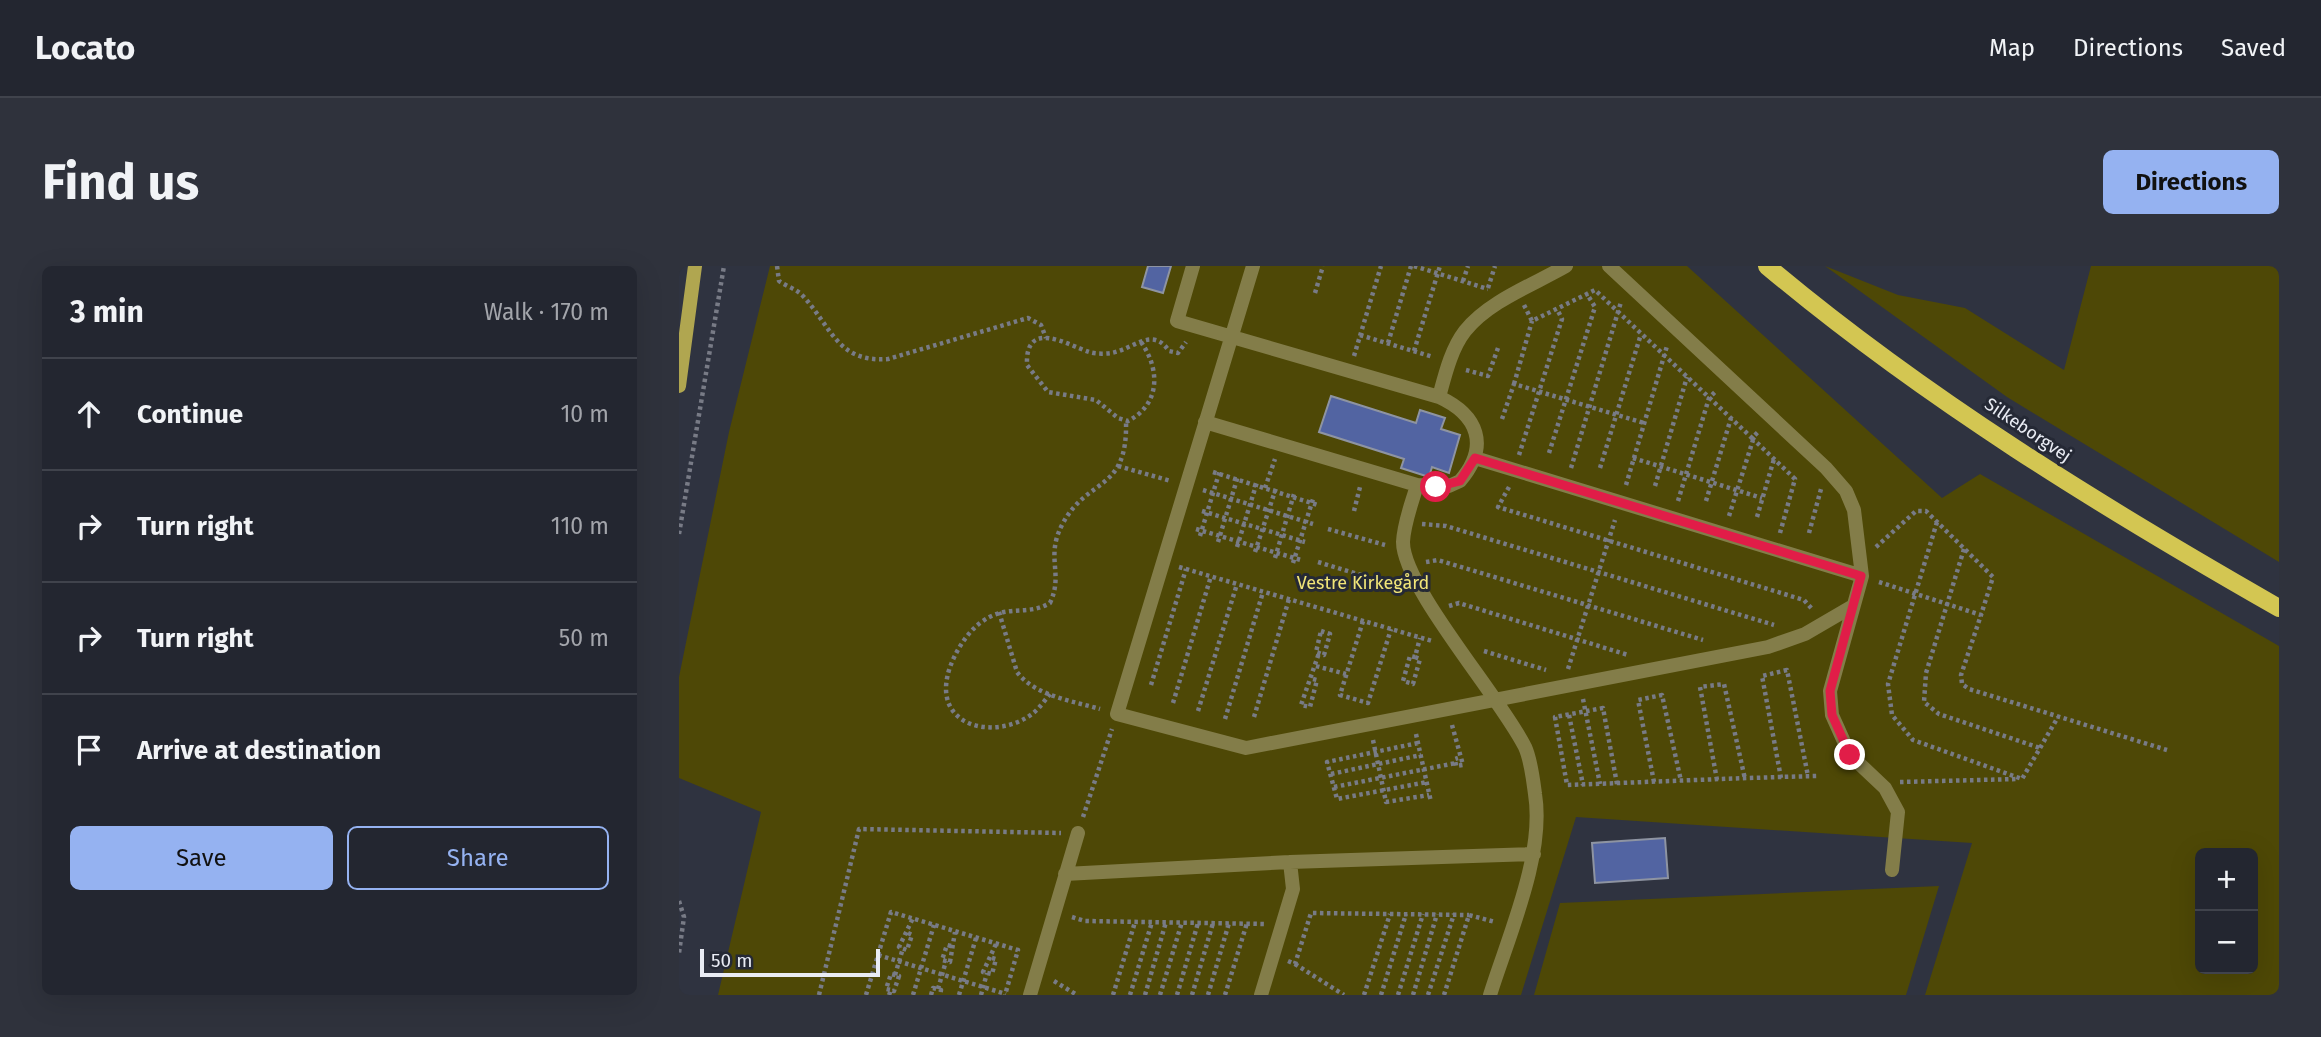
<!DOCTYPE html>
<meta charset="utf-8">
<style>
body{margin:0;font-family:"Fira Sans",sans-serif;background:#2f323c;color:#f1f3f6}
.controls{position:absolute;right:21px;bottom:21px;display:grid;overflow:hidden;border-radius:10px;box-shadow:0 7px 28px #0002}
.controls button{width:63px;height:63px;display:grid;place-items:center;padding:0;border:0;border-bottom:2px solid #40434c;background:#232630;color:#f1f3f6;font:35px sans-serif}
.scale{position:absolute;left:21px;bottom:18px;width:180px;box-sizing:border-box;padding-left:7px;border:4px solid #e9ecf4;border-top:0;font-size:19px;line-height:24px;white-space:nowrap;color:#e9ecf4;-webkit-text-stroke:5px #252935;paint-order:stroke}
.stop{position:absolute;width:21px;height:21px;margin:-16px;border:5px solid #e11d48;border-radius:50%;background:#fff}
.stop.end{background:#e11d48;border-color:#fff;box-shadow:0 2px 7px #0008}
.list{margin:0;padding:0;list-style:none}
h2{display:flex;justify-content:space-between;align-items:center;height:91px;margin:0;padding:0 28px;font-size:30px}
h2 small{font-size:23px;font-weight:400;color:#a3a5ab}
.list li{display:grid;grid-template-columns:46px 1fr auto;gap:21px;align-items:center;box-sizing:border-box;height:112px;padding:0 28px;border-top:2px solid #40434c}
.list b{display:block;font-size:26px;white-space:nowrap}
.list em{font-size:23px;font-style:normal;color:#a3a5ab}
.actions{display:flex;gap:14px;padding:21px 28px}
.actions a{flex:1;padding:16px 0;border:2px solid #95b2f1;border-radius:10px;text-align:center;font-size:24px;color:#95b2f1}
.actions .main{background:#95b2f1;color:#111}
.icon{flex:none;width:38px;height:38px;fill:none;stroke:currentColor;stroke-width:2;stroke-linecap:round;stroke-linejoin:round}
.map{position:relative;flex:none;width:1600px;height:729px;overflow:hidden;border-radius:10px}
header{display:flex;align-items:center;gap:42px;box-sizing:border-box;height:98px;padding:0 35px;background:#232630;border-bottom:2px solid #40434c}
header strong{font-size:33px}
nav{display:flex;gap:38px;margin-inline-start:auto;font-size:24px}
.intro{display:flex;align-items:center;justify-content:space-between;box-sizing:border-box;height:168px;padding:0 42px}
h1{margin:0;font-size:49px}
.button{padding:18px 32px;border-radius:10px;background:#95b2f1;color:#111;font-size:24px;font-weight:700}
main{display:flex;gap:42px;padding:0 42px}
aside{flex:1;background:#232630;border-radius:10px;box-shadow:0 7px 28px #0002}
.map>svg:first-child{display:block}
.green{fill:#4e4806;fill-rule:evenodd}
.building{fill:#5264a2;stroke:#8e94a2;stroke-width:2}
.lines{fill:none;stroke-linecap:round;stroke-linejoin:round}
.path{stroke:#787b86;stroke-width:4.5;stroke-dasharray:3.5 3.5;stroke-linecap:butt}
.lane{stroke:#837d49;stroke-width:14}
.secondary{stroke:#b0a650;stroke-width:14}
.primary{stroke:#d3c652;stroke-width:18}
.route{stroke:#e11d48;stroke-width:9}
.labels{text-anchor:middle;stroke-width:6;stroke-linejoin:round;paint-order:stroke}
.street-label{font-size:18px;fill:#e9ecf4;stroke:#252935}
.park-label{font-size:18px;fill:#f1e578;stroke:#252935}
</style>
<header>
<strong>Locato</strong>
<nav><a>Map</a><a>Directions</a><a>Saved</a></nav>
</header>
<div class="intro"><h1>Find us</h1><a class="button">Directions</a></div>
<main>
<aside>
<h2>3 min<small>Walk · 170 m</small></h2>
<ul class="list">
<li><svg class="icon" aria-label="ahead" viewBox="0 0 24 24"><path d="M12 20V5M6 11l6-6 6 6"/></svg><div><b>Continue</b></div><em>10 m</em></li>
<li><svg class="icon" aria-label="right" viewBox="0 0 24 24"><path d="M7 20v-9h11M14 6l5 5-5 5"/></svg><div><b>Turn right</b></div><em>110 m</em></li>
<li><svg class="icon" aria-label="right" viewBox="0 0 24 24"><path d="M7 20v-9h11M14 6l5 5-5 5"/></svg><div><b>Turn right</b></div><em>50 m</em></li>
<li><svg class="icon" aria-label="arrive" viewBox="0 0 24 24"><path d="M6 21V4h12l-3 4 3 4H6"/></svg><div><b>Arrive at destination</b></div></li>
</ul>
<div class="actions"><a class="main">Save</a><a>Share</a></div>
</aside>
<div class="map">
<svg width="1600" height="729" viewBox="0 0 1600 729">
<rect width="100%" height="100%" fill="#2f3340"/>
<path class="green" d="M 91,0 L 1008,0 L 1263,232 L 1301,208 L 1600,380 L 1600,729 L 1246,729 L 1293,577 L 897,551 L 842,729 L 39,729 L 82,546 L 0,512 L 0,411 L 50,166 ZM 1521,587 L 1574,587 L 1574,703 L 1521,703 Z
M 1146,0 L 1219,29 L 1286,42 L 1385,104 L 1412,0 L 1600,0 L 1600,296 L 1328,131 Z
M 1260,620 L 1227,729 L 855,729 L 881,637 Z"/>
<path class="building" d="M 469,0 L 492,0 L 484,27 L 463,21 Z
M 652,130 L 737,157 L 741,144 L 766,152 L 762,163 L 781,169 L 770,207 L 753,201 L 750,211 L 722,202 L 725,193 L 640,166 Z
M 986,572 L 989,612 L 916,617 L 913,577 Z"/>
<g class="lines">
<path class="path" d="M 98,0 L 100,15 C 107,20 117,23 123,29 C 153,61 158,97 209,93 L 349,52 L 362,59 L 367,72
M 735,0 L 809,23
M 784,15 L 789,0
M 809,22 L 816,0
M 636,27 L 644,0
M 845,39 L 853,55 L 916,24 L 1073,172 L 1080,165
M 681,69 L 754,91
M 462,76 C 481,103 482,138 449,155 L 439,152 L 417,134 L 369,126 L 348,99 C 346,52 389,79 410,86 C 416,88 425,88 432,87 C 455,83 473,60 490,85 L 499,87 L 507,76
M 709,77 L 732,0
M 735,85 L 761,0
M 675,90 L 702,0
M 787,104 L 809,110 L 819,82
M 835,118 L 853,55
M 823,153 L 835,118 L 965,157
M 1073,172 L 1116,213 L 1101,267
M 870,187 L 916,41 L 908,28
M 840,189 L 883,53 L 878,43
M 954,192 L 1083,232
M 439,200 L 492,215
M 892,202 L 942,36
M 921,202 L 962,68
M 534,206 L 639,239
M 947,219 L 988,80
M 976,220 L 1008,111
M 830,221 L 819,241 L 1125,334 L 1133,343
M 586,222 L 596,193
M 524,224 L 634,258
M 999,235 L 1030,132 L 1037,125
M 1027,235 L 1052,152
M 523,245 L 626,276
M 675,245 L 681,221
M 1050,250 L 1074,174
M 1078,251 L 1095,193
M 1258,256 L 1209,418 L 1213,449 L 1234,474 L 1343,513 L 1379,451
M 743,258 L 767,260 L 1095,359
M 517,263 L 622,294
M 649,263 L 706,279
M 1130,267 L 1142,223
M 0,268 L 45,0
M 521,270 L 541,204
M 539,276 L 559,210
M 558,281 L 578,216
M 1197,281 L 1237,245 L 1247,245 L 1314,311 L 1302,349
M 1285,283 L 1247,407 L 1245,436 L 1260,448 L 1361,482
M 576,286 L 597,222
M 596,292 L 615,228
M 639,296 L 721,321
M 747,296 L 759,294 L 1024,374
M 614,297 L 634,233
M 500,301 L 753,375
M 1200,316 L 1302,349 L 1282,409 L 1283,418 L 1290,423 L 1488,484
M 770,340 L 780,337 L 949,389
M 320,346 L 338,406 C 356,430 394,435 421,443
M 684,355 L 661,429 L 689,437 L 712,363
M 642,365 L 651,368 L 645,389 L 637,386 Z
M 805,385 L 867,404
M 736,391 L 741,393 L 734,418 L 724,415 L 731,390 L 736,391 L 741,372
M 637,400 L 667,408
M 889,403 L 936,254
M 634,413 L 638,414 L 631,441 L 622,439 L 640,387
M 472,419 L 507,303
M 371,428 C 366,434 360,443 353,448 C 317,475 250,462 271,401 C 277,385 287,368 301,357 C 327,337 347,351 371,337 C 385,307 366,292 383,259 C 408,210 449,228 447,155
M 904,433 L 921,518
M 494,437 L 532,310
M 519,445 L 558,318
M 890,449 L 904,519
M 575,451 L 610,333
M 546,453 L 584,326
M 773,459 L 784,499 L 777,500 L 776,493 L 779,492
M 737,468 L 752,536
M 694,474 L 707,536 L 750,529
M 739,477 L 648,496 L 658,533 L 748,516
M 652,508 L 742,489
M 1102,512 L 1083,410 L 1108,404 L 1129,510
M 1038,514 L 1021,421 L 1045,418 L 1066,513
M 975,516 L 959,434 L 983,429 L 1002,515
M 1221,516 L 1339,513
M 938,518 L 924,442 L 876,451 L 888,519 C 971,516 1055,512 1138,510
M 655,521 L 777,497
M 404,551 L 433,463
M 0,635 L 5,651 L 0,687
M 393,651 L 406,655 L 586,658
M 229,667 L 233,669 L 228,684 L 220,681 L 234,652
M 272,680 L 268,679 L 263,694 L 271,696 L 276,666
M 199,689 L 212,646 L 339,684 L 326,729
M 313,692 L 317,693 L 313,708 L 304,706 L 317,678
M 609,695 L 616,698 L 632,647 L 790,649
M 616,698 L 665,729
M 216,709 L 224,682
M 375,715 L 398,729
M 259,723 L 267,695
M 140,729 L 180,563 L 382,567
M 187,729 L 199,689 L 327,728
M 210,729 L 212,724 L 215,725 L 220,710 L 212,708 L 207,723 L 212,724
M 234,729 L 255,659
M 252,729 L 254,722 L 262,724 L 261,729
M 280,729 L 297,672
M 302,729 L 308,707
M 434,729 L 456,656
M 451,729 L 473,656
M 466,729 L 487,656
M 481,729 L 503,656
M 498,729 L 519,657
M 513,729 L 534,657
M 529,729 L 550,657
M 546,729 L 568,657
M 685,729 L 711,648
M 702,729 L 727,648
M 719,729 L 744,648
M 734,729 L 758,648
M 749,729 L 775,648
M 765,729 L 790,649 L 816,656"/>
<path class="lane" d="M 514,0 L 498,55 L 760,131 C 799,149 811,180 781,215 L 770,220 L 738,219 L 526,156
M 574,0 L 438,448 L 567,482 L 1089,381 L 1126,368 L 1174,340
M 930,0 L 1147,202 L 1167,225 L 1175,244 L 1183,310 L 1151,425 L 1153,449 L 1171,489 L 1206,522 L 1219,546 L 1213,604
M 760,131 C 766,109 772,83 786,65 C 810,35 854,19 887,0
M 796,192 L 1183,310
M 738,219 C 733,237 725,256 724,276 C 724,321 822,432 846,481 C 852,494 854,513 856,528 C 866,589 829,671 811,729
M 386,608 L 611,596 L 855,588
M 351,729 L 399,567
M 582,729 L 614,623 L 611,596"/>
<path class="secondary" d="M 0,120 L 16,0"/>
<path class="primary" d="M 1088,0 C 1245,132 1423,241 1600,342"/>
</g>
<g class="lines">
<path class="route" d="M 757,221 L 781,215 L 796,192 L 1182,310 L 1151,425 L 1153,449 L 1171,489"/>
</g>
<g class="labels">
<g class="street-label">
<text transform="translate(1349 164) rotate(34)" y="6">Silkeborgvej</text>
</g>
<g class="park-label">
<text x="684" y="323">Vestre Kirkegård</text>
</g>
</g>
</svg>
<div class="controls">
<button>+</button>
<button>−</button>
</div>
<div class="scale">50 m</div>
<div class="stop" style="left:757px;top:221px"></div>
<div class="stop end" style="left:1171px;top:489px"></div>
</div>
</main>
